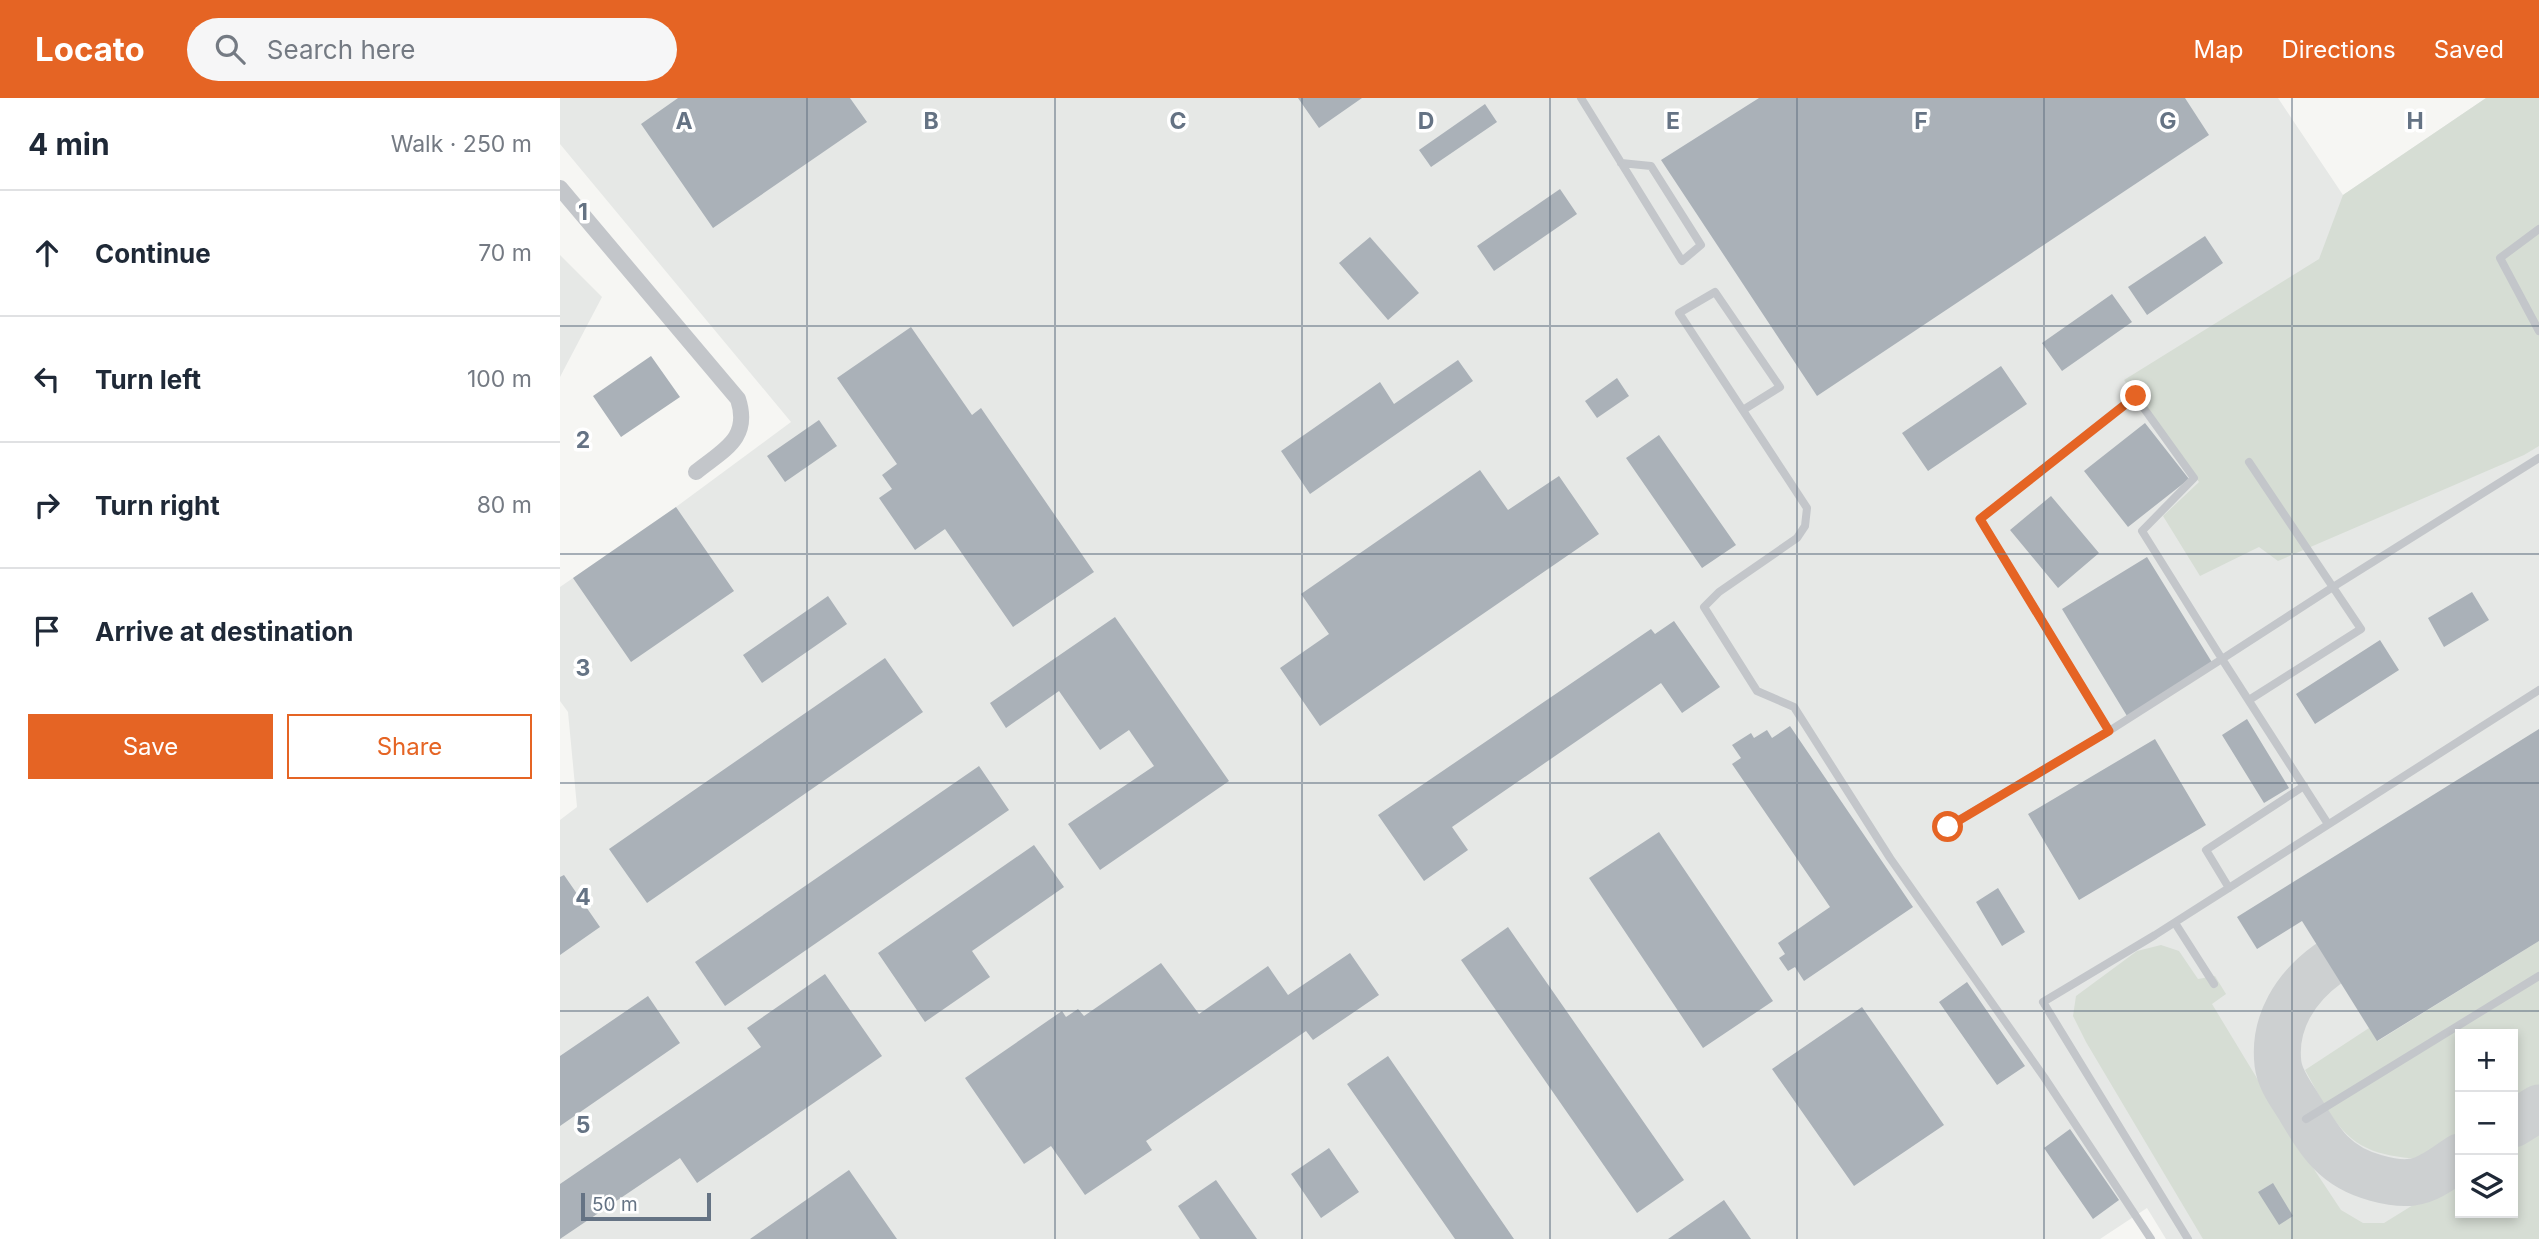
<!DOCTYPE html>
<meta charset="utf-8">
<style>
body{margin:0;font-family:Inter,sans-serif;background:#f6f6f7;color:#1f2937}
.controls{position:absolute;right:21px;bottom:21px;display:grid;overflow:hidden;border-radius:0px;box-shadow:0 4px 10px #0003}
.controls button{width:63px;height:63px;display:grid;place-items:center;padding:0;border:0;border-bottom:2px solid #e0e1e3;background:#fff;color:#1f2937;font:35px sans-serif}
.scale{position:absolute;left:21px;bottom:18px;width:130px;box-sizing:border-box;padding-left:7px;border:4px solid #657384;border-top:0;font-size:19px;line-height:24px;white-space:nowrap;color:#657384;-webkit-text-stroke:5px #fff;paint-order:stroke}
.stop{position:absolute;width:21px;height:21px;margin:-16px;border:5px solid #e56424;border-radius:50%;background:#fff}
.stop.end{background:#e56424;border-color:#fff;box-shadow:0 2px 7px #0008}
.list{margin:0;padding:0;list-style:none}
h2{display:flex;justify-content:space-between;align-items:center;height:91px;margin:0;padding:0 28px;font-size:30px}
h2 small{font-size:23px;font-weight:400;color:#747a83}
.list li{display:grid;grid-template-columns:46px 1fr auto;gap:21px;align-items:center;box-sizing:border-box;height:126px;padding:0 28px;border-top:2px solid #e0e1e3}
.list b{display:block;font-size:26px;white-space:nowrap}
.list em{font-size:23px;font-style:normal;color:#747a83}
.actions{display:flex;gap:14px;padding:21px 28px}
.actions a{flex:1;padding:16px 0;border:2px solid #e56424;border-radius:0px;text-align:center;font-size:24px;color:#e56424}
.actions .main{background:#e56424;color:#fff}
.icon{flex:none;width:38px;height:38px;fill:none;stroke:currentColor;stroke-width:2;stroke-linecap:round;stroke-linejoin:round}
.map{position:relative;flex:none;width:1979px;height:1141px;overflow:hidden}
header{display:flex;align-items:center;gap:42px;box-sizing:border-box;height:98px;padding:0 35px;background:#e56424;color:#fff}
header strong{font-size:33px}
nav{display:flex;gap:38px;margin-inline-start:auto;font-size:24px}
.search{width:490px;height:63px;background:#f6f6f7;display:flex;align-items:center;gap:18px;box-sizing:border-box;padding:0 24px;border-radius:38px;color:#747a83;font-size:26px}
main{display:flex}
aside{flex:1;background:#fff}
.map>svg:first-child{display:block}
.built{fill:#e6e8e6;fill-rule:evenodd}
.green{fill:#d6ddd4}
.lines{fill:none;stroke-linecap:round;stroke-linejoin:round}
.taxiway{stroke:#cdd0d1;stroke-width:47}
.building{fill:#aab1b8}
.service{stroke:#c3c6ca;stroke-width:8}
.minor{stroke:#c3c6ca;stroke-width:16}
.route{stroke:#e56424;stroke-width:9}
.grid{fill:none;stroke:#657384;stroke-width:2;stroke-opacity:0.55}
.grid-label{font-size:23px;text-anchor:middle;font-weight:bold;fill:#657384;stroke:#fff;stroke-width:7;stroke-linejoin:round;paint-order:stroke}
</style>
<header>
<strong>Locato</strong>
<div class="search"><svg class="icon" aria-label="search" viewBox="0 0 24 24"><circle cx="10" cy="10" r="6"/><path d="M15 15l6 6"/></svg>Search here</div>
<nav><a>Map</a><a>Directions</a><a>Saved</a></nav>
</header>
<main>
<aside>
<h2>4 min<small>Walk · 250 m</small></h2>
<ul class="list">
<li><svg class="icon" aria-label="ahead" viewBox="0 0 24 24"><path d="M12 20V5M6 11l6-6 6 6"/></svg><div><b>Continue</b></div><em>70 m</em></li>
<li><svg class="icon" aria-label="left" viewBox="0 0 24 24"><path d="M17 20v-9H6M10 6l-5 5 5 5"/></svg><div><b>Turn left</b></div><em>100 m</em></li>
<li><svg class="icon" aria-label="right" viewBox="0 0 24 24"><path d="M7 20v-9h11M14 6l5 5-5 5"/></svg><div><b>Turn right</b></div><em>80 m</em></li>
<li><svg class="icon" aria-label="arrive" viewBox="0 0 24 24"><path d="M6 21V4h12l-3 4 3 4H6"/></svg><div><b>Arrive at destination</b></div></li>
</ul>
<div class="actions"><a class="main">Save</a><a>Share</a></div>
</aside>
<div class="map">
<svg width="1979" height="1141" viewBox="0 0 1979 1141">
<rect width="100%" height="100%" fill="#f6f6f3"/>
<path class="built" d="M 0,0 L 1718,0 L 1783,97 L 1926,0 L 1979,0 L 1979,1141 L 1606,1141 L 1587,1110 L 1540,1141 L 0,1141 L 0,722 L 17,709 L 8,614 L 0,603 L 0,489 L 116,409 L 231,324 L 0,46 ZM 1900,936 L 1953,936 L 1953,1115 L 1900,1115 Z
M 0,157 L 42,199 L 0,279 Z"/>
<path class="green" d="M 1926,0 L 1979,0 L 1979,348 L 1964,357 L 1718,463 L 1699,449 L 1640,478 L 1603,418 L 1639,384 L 1564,282 L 1759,161 L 1783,97 Z
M 1979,843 L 1979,987 L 1953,1003 L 1953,936 L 1900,936 L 1900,1035 L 1856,1061 C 1840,1059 1821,1057 1807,1050 C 1777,1037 1760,998 1745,972 L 1809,930 L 1818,943 Z
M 1601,847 L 1619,853 L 1638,881 L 1655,878 L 1666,896 L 1652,906 L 1732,1038 L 1781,1112 L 1803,1125 L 1824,1125 L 1900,1078 L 1900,1115 L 1953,1115 L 1953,1046 L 1979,1030 L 1979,1141 L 1643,1141 L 1526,944 L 1513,918 L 1516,898 L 1577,853 Z"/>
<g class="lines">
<path class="taxiway" d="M 1768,866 C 1736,889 1713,924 1718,966 C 1720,982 1731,996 1739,1009 C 1760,1044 1774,1069 1816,1080 C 1827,1083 1841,1086 1853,1084 C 1870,1082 1886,1068 1900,1059
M 1953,1026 L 1979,1010"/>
</g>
<path class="building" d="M 118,0 L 290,0 L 307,24 L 153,130 L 81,26 Z
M 738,0 L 802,0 L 759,30 Z
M 1199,0 L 1625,0 L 1649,37 L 1257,298 L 1101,62 Z
M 925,6 L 937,24 L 871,69 L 859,52 Z
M 1000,91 L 1017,116 L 934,173 L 917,148 Z
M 1645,138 L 1663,165 L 1587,217 L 1568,189 Z
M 810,139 L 859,195 L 828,222 L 779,165 Z
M 1552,196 L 1572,224 L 1502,273 L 1482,245 Z
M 351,229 L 412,317 L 421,310 L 534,474 L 453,529 L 385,431 L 355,452 L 319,400 L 332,391 L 322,377 L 337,366 L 277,280 Z
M 91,258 L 120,299 L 61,339 L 33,298 Z
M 898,262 L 913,283 L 750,396 L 721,353 L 820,284 L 834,306 Z
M 1441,268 L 1467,306 L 1368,373 L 1342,335 Z
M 1057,280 L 1069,298 L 1037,320 L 1025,303 Z
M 259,322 L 277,348 L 225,384 L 207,358 Z
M 1585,325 L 1629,381 L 1568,429 L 1524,373 Z
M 1099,337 L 1176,447 L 1142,470 L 1066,360 Z
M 920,372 L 948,412 L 999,378 L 1039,436 L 760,628 L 720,570 L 769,536 L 741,496 Z
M 1491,398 L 1539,455 L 1498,490 L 1450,432 Z
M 116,409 L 174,493 L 71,564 L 13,480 Z
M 1587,459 L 1653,566 L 1567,618 L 1502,511 Z
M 1912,494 L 1929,522 L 1884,549 L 1868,520 Z
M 268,498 L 287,526 L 202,585 L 183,557 Z
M 555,519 L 669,683 L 540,772 L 508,726 L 594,668 L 569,632 L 540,652 L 499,593 L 446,630 L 430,605 Z
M 1114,523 L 1160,589 L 1122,615 L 1101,585 L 892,729 L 908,752 L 864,783 L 818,717 L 1091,531 L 1095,536 Z
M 1820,542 L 1839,572 L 1755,626 L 1736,596 Z
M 325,560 L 363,614 L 87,805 L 49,751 Z
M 1687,621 L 1729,690 L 1704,705 L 1662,637 Z
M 1230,628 L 1353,809 L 1244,883 L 1235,869 L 1228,873 L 1219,860 L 1225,856 L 1218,845 L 1270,809 L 1172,666 L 1181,660 L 1172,647 L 1191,635 L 1194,640 L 1207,632 L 1212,640 Z
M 1979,631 L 1979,843 L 1817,943 L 1742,823 L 1697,851 L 1677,819 Z
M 1595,641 L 1646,727 L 1519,802 L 1468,716 Z
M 419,668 L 449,712 L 165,908 L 135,864 Z
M 1099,734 L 1213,903 L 1143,950 L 1029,780 Z
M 474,747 L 504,789 L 412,853 L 430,879 L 365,924 L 318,855 Z
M 4,777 L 40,829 L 0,857 L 0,779 Z
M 1438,790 L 1465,834 L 1442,848 L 1416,804 Z
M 948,829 L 1124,1082 L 1077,1115 L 901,862 Z
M 790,855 L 819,897 L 753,942 L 746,933 L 586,1043 L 592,1052 L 525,1097 L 491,1048 L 464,1066 L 405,980 L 502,913 L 506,919 L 518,911 L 524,918 L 601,865 L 639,916 L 708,868 L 728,897 Z
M 265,876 L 322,958 L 137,1085 L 120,1060 L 0,1141 L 0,1086 L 201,949 L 187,930 Z
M 1407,884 L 1465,968 L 1437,987 L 1379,904 Z
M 88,898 L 120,945 L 0,1028 L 0,958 Z
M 1302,909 L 1384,1027 L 1294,1088 L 1212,971 Z
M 828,958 L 954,1141 L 895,1141 L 787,986 Z
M 1510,1031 L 1559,1102 L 1533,1121 L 1484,1050 Z
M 769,1050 L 799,1094 L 761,1120 L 731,1076 Z
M 289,1072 L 337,1141 L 190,1141 Z
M 656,1082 L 697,1141 L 640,1141 L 618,1108 Z
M 1713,1085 L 1733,1118 L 1719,1127 L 1698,1094 Z
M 1164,1102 L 1191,1141 L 1108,1141 Z"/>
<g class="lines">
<path class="service" d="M 1021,0 L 1122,163 L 1141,147 L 1091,68 L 1061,65
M 1979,131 L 1940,160 L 1979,233
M 1183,312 L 1220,289 L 1155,194 L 1119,215 L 1247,410 L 1245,428 L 1237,440 L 1159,494 L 1144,509 L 1197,593 L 1234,609 L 1330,760 L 1484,979 L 1591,1141
M 1689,602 L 1801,531 L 1689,364
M 1549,633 L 1420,421 L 1575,298 L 1634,380 L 1582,433 L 1662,561 L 1773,489 L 1979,360
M 1389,728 L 1549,633 L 1662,561 L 1768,726
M 1669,790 L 1646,752 L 1744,688
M 1615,825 L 1654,886
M 1746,1021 L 1979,878
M 1628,1141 L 1483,904 L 1595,837 L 1979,592"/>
<path class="minor" d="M 0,90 L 178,301 C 191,341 163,352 136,374"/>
</g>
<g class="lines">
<path class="route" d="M 1388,729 L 1549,633 L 1420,421 L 1576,298"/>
</g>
<path class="grid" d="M 247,0 L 247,1141M 495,0 L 495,1141M 742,0 L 742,1141M 990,0 L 990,1141M 1237,0 L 1237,1141M 1484,0 L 1484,1141M 1732,0 L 1732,1141M 0,228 L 1979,228M 0,456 L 1979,456M 0,685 L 1979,685M 0,913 L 1979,913"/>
<g class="grid-label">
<text x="124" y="31">A</text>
<text x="371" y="31">B</text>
<text x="618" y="31">C</text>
<text x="866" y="31">D</text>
<text x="1113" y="31">E</text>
<text x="1361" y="31">F</text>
<text x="1608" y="31">G</text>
<text x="1855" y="31">H</text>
<text x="23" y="122">1</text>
<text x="23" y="350">2</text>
<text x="23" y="578">3</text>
<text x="23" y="807">4</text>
<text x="23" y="1035">5</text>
</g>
</svg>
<div class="controls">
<button>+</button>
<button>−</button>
<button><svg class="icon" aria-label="layers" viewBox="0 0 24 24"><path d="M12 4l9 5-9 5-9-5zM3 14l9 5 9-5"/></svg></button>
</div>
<div class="scale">50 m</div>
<div class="stop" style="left:1388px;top:729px"></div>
<div class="stop end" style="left:1576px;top:298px"></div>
</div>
</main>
